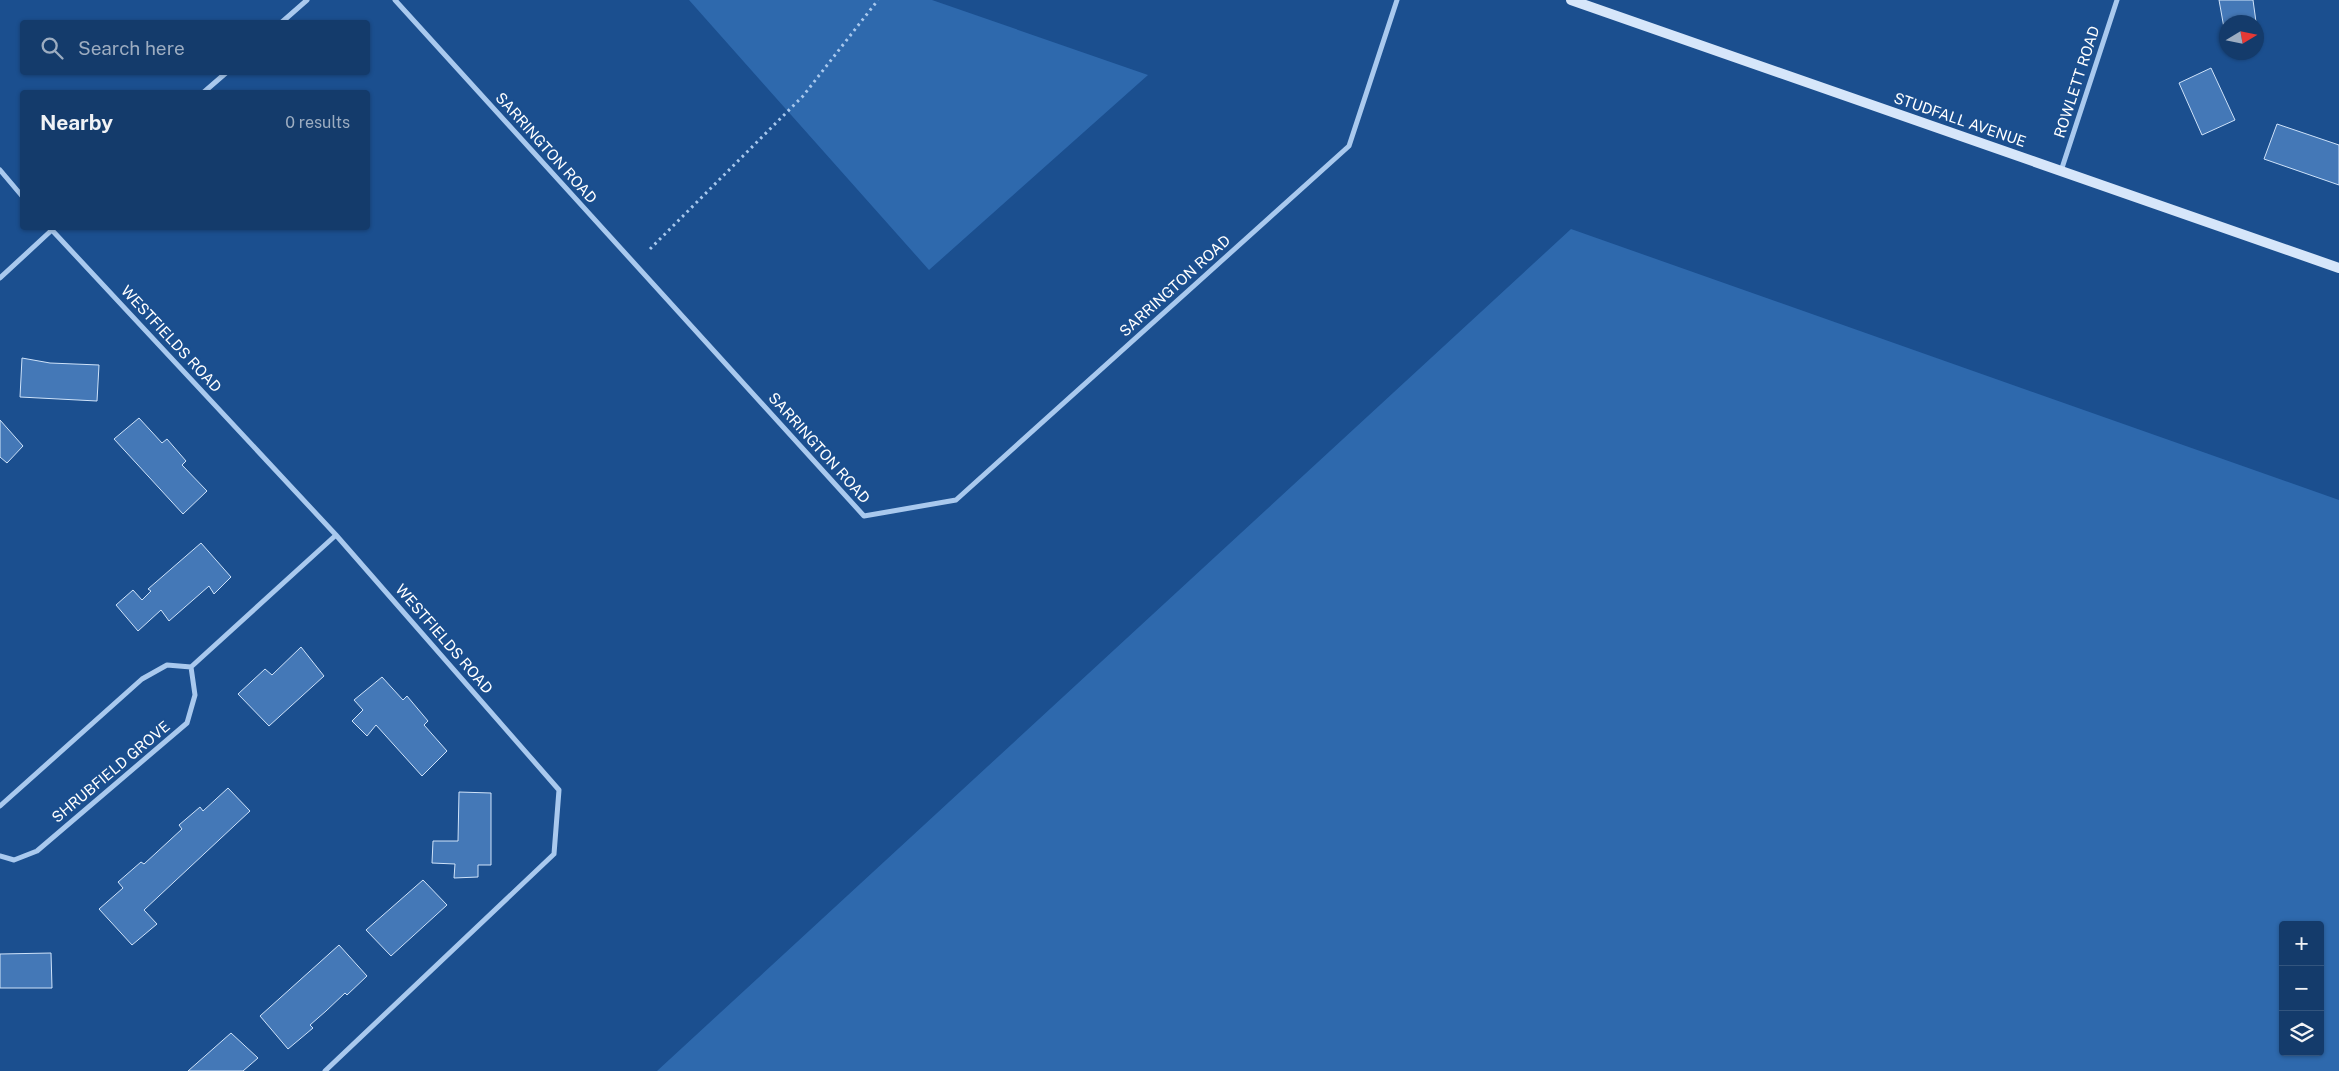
<!DOCTYPE html>
<meta charset="utf-8">
<style>
body{margin:0;font-family:"Public Sans",sans-serif;background:#1d4271;color:#f1f3f6}
.controls{position:absolute;right:15px;bottom:15px;display:grid;overflow:hidden;border-radius:5px;box-shadow:0 1px 4px #0004}
.controls button{width:45px;height:45px;display:grid;place-items:center;padding:0;border:0;border-bottom:1px solid #33557e;background:#143b6b;color:#f1f3f6;font:25px sans-serif}
.compass{position:absolute;left:2219px;top:15px;width:45px;height:45px;border-radius:50%;background:#143b6b;box-shadow:0 1px 4px #0004;rotate:80deg}
.list{margin:0;padding:0;list-style:none}
h2{display:flex;justify-content:space-between;align-items:center;height:65px;margin:0;padding:0 20px;font-size:21px}
h2 small{font-size:16px;font-weight:400;color:#9dadc1}
.icon{flex:none;width:28px;height:28px;fill:none;stroke:currentColor;stroke-width:2;stroke-linecap:round;stroke-linejoin:round}
.map{position:relative;flex:none;width:2339px;height:1071px;overflow:hidden}
.search{position:absolute;background:#143b6b;box-shadow:0 1px 4px #0004;left:20px;top:20px;width:350px;height:55px;display:flex;align-items:center;gap:12px;box-sizing:border-box;padding:0 18px;border-radius:5px;color:#9dadc1;font-size:19px}
.panel{position:absolute;background:#143b6b;box-shadow:0 1px 4px #0004;left:20px;top:90px;width:350px;height:140px;border-radius:5px}
.map>svg:first-child{display:block}
.green{fill:#2e69ad;fill-rule:evenodd}
.building{fill:#4478b7;stroke:#cfe3fa}
.lines{fill:none;stroke-linecap:round;stroke-linejoin:round}
.path{stroke:#a9c9ee;stroke-width:3;stroke-dasharray:2.5 4;stroke-linecap:butt}
.street{stroke:#a9c9ee;stroke-width:5}
.secondary{stroke:#d6e6fa;stroke-width:10}
.labels{text-anchor:middle;stroke-width:4;stroke-linejoin:round;paint-order:stroke}
.street-label{font-size:15px;fill:#fff;stroke:#1b4f8f}
</style>
<div class="map">
<svg width="2339" height="1071" viewBox="0 0 2339 1071">
<rect width="100%" height="100%" fill="#1b4f8f"/>
<path class="green" d="M 689,0 L 932,0 L 1148,75 L 929,270 Z
M 1571,229 L 2339,500 L 2339,1071 L 657,1071 ZM 2283,925 L 2320,925 L 2320,1052 L 2283,1052 Z"/>
<path class="building" d="M 2219,0 L 2253,0 L 2256,22 L 2226,22 L 2226,39 Z
M 2211,68 L 2235,120 L 2202,135 L 2179,83 Z
M 2277,124 L 2339,145 L 2339,185 L 2264,159 Z
M 22,358 L 50,363 L 99,365 L 97,401 L 20,397 Z
M 139,418 L 162,443 L 167,439 L 186,461 L 182,465 L 207,491 L 183,514 L 114,439 Z
M 0,420 L 23,446 L 7,463 L 0,457 Z
M 201,543 L 231,577 L 214,594 L 209,586 L 169,621 L 161,610 L 138,631 L 116,605 L 133,590 L 142,600 L 151,591 L 148,589 Z
M 301,647 L 324,676 L 269,726 L 238,694 L 265,669 L 272,675 Z
M 382,677 L 403,700 L 407,696 L 428,721 L 424,725 L 447,751 L 422,776 L 376,725 L 367,736 L 352,721 L 363,710 L 354,700 Z
M 228,788 L 250,811 L 144,910 L 157,924 L 132,945 L 99,909 L 123,888 L 118,882 L 141,862 L 144,864 L 182,829 L 179,825 L 200,807 L 203,811 Z
M 459,792 L 491,793 L 491,865 L 478,865 L 478,877 L 454,878 L 455,864 L 432,863 L 433,841 L 458,841 Z
M 423,880 L 447,905 L 391,956 L 366,930 Z
M 339,945 L 367,976 L 347,995 L 345,993 L 326,1011 L 310,1025 L 313,1028 L 288,1049 L 260,1016 Z
M 51,953 L 52,988 L 0,988 L 0,954 Z
M 231,1033 L 258,1058 L 243,1071 L 188,1071 Z"/>
<g class="lines">
<path class="path" d="M 650,249 L 803,96 L 878,0"/>
<path class="street" d="M 395,0 L 864,516 L 956,500 L 1349,146 L 1397,0
M 282,22 L 307,0
M 204,92 L 227,72
M 0,170 L 22,196
M 2061,171 L 2117,0
M 50,228 L 336,535 L 559,790 L 554,854 L 325,1071
M 0,278 L 54,228
M 0,806 L 142,679 L 167,665 L 191,667
M 0,856 L 14,860 L 37,851 L 187,723 L 195,695 L 191,667 L 336,535"/>
<path class="secondary" d="M 1571,0 L 2339,268"/>
</g>
<g class="labels">
<g class="street-label">
<text transform="translate(2077 82) rotate(-72)" y="5">ROWLETT ROAD</text>
<text transform="translate(1960 120) rotate(19)" y="5">STUDFALL AVENUE</text>
<text transform="translate(546 148) rotate(48)" y="5">SARRINGTON ROAD</text>
<text transform="translate(1175 286) rotate(-42)" y="5">SARRINGTON ROAD</text>
<text transform="translate(171 339) rotate(47)" y="5">WESTFIELDS ROAD</text>
<text transform="translate(819 448) rotate(48)" y="5">SARRINGTON ROAD</text>
<text transform="translate(444 639) rotate(49)" y="5">WESTFIELDS ROAD</text>
<text transform="translate(111 772) rotate(-40)" y="5">SHRUBFIELD GROVE</text>
</g>
</g>
</svg>
<div class="controls">
<button>+</button>
<button>−</button>
<button><svg class="icon" aria-label="layers" viewBox="0 0 24 24"><path d="M12 4l9 5-9 5-9-5zM3 14l9 5 9-5"/></svg></button>
</div>
<svg class="compass" viewBox="-18 -18 36 36"><path d="M0-13l5 13h-10z" fill="#e53935"/><path d="M0 13l5-13h-10z" fill="#9dadc1"/></svg>
<div class="search"><svg class="icon" aria-label="search" viewBox="0 0 24 24"><circle cx="10" cy="10" r="6"/><path d="M15 15l6 6"/></svg>Search here</div>
<section class="panel">
<h2>Nearby<small>0 results</small></h2>
<ul class="list">
</ul>
</section>
</div>
